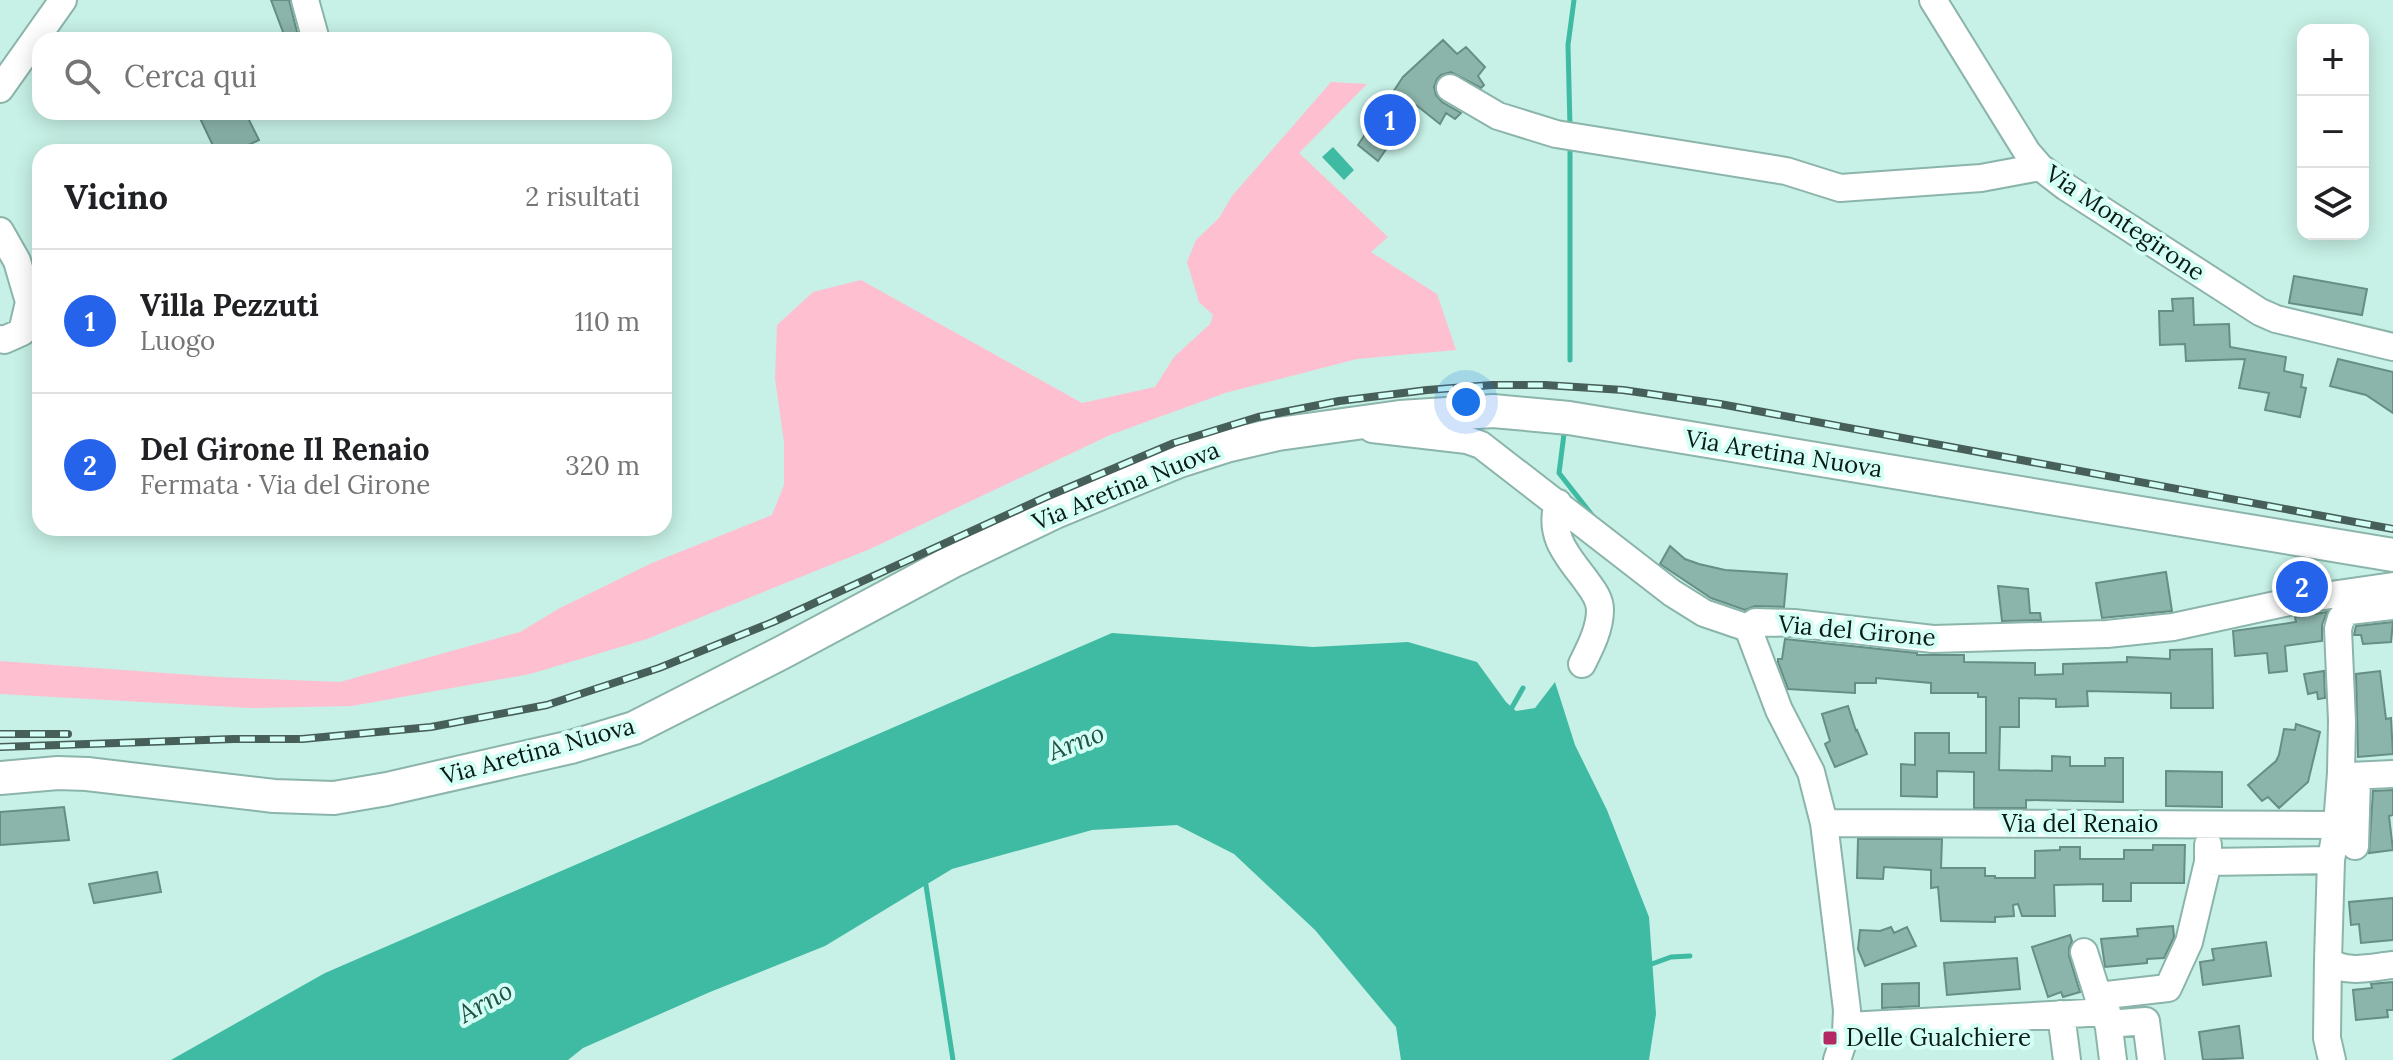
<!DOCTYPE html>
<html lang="it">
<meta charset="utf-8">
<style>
body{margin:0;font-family:Lora,serif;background:#f2f2f2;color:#202124}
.controls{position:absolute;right:24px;top:24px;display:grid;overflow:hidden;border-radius:16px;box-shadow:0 4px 20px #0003}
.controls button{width:72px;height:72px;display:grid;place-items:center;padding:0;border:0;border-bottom:2px solid #e0e0e0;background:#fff;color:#202124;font:40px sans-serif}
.you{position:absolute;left:1466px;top:402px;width:28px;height:28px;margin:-20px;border:6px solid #fff;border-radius:50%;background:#1a73e8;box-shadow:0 0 0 12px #1a73e833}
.badge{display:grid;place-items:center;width:52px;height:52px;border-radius:50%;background:#2563eb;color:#fff;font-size:26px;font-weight:700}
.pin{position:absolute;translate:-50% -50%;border:4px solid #fff;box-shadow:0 2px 8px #0006}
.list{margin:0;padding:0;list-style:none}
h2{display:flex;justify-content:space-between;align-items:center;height:104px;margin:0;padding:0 32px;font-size:34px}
h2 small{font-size:26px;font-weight:400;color:#757577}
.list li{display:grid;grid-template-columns:52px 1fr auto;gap:24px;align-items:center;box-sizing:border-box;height:144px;padding:0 32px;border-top:2px solid #e0e0e0}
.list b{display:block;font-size:30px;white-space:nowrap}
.list p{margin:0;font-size:26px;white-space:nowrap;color:#757577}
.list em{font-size:26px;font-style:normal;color:#757577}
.icon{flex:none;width:44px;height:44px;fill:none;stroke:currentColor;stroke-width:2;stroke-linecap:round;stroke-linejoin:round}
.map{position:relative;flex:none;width:2393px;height:1060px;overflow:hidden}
.search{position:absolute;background:#fff;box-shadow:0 4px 20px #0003;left:32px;top:32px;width:640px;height:88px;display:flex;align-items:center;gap:20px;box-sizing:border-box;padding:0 28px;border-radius:24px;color:#757577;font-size:30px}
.panel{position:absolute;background:#fff;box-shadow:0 4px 20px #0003;left:32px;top:144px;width:640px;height:392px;border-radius:24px}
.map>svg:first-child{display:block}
.green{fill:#febfd0}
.water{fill:#3fbaa3}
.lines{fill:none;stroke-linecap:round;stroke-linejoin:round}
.stream{stroke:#3fbaa3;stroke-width:5}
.building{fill:#8bb4aa;stroke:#668e84;stroke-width:2}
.minor-casing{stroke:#8bb4aa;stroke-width:30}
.major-casing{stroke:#8bb4aa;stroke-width:36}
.minor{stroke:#fff;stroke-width:26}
.major{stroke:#fff;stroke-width:32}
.rail-casing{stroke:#475f59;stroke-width:8}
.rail{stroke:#d4fff4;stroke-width:5;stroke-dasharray:15;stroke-linecap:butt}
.poi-dot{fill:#b42963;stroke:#d4fff4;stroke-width:3}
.labels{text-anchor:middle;stroke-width:8;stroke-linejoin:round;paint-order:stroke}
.street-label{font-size:24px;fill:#0a1a16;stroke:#d4fff4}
.poi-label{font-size:24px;fill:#0a1a16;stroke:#d4fff4;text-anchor:start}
.water-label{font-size:26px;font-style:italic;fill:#205248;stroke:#d4fff4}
</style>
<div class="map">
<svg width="2393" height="1060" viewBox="0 0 2393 1060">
<rect width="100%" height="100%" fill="#c7f1e6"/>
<path class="green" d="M 1331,82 L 1367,84 L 1299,153 L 1388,237 L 1371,252 L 1437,294 L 1456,350 L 1357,359 L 1225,393 L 1110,435 L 870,549 L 647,639 L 530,674 L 352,706 L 250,708 L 0,694 L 0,661 L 219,677 L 340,682 L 520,632 L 560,608 L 652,563 L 772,515 L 784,485 L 784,442 L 775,379 L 777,325 L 813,292 L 861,280 L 1082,403 L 1155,387 L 1174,357 L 1210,324 L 1213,315 L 1199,302 L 1187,262 L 1196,240 L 1219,218 L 1232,196 Z"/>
<path class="water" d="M 1333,147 L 1354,170 L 1344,180 L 1322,157 Z
M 1112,633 L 1313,647 L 1408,642 L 1477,662 L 1506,702 L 1516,711 L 1535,708 L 1555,682 L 1575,745 L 1607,810 L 1649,917 L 1656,1014 L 1649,1060 L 1401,1060 L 1396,1027 L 1315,930 L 1234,854 L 1177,825 L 1092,830 L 952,869 L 825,946 L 710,992 L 583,1048 L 568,1060 L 171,1060 L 325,973 Z"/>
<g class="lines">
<path class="stream" d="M 1570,127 L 1568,45 L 1574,0
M 1570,145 L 1570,360
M 1564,434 L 1559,473 L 1592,515
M 1510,711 L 1523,688
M 925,879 L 953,1060
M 1649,965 L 1671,957 L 1690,956"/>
</g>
<path class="building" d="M 271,0 L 289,0 L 299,40 L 286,40 Z
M 1443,40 L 1457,54 L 1466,47 L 1485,67 L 1478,76 L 1484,85 L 1481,88 L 1451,72 L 1441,75 L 1437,79 L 1434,87 L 1436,95 L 1442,102 L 1461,113 L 1455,119 L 1446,113 L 1440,124 L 1416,105 L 1378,161 L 1358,145 L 1403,77 Z
M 197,112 L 245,112 L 259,140 L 234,152 L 216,152 Z
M 2294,276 L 2367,289 L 2362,315 L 2289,303 Z
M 2193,298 L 2194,325 L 2229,324 L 2230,347 L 2286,357 L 2284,371 L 2303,375 L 2301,387 L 2306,388 L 2300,417 L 2265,410 L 2269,393 L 2239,388 L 2245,359 L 2186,361 L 2185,344 L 2160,345 L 2159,311 L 2173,311 L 2172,299 Z
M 2338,359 L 2393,372 L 2393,413 L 2366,395 L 2330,386 Z
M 1670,546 L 1685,559 L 1699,564 L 1725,570 L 1787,574 L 1784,607 L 1755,606 L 1745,610 L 1711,598 L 1660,564 Z
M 2166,572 L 2172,611 L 2102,618 L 2096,583 Z
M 1998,586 L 2028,589 L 2030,613 L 2040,613 L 2041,620 L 2002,621 Z
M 2327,612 L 2322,625 L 2322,641 L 2285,646 L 2287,671 L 2269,673 L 2267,653 L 2235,656 L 2233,631 L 2296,622 L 2295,617 Z
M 2393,622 L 2391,642 L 2363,644 L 2361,635 L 2354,635 L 2356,626 Z
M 1785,639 L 1917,653 L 1917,655 L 1964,655 L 1964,662 L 2035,663 L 2035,675 L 2063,674 L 2063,664 L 2127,662 L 2127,657 L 2170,659 L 2170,650 L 2212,649 L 2213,708 L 2171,708 L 2171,693 L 2087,691 L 2088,706 L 2056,707 L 2056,699 L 2019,698 L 2019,727 L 2000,727 L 1999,770 L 2052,771 L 2052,756 L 2070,757 L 2070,766 L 2105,766 L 2105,758 L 2123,758 L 2123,802 L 2026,800 L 2026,808 L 1974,808 L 1974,772 L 1937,771 L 1937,797 L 1901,796 L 1901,764 L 1915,765 L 1915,733 L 1949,733 L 1949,753 L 1986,753 L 1986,697 L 1978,697 L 1978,693 L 1931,693 L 1931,683 L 1876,678 L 1876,683 L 1855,683 L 1855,693 L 1788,689 L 1778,662 L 1778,659 L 1782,659 Z
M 2324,671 L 2325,698 L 2318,699 L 2317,692 L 2308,694 L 2304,674 Z
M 2380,671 L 2386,719 L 2391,718 L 2393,754 L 2358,757 L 2356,674 Z
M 1848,706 L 1856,731 L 1857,730 L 1867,754 L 1835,767 L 1825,744 L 1830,741 L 1822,714 Z
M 2296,724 L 2320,732 L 2308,782 L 2279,808 L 2268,797 L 2262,801 L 2248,785 L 2276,761 L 2279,755 L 2284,729 L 2295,730 Z
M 2166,771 L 2222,772 L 2222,807 L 2166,806 Z
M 2393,790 L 2393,815 L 2389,816 L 2393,850 L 2369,853 L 2373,791 Z
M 64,807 L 69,840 L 0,845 L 0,812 Z
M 1858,839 L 1942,839 L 1941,868 L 1985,868 L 1985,876 L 1995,876 L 1995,878 L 2035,878 L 2035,851 L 2060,850 L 2060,847 L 2080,847 L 2080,859 L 2124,859 L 2124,850 L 2153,850 L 2153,845 L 2185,845 L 2184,883 L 2131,883 L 2131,901 L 2103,901 L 2103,884 L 2054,885 L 2055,916 L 2022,916 L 2018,904 L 2013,905 L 2014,916 L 1995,917 L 1995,922 L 1941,921 L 1938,887 L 1931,888 L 1931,870 L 1884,867 L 1883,879 L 1857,878 Z
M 157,872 L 161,892 L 94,903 L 89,884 Z
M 2393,898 L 2393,940 L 2361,943 L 2359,924 L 2351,925 L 2349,902 Z
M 2173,926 L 2174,937 L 2164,958 L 2147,959 L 2147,963 L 2105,967 L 2101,939 L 2138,936 L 2137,929 Z
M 1891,927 L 1894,933 L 1907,927 L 1916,946 L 1865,966 L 1858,949 L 1860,930 L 1880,931 Z
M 2070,935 L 2072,941 L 2069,948 L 2069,956 L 2080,992 L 2063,997 L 2061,992 L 2048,997 L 2032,947 Z
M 2266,942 L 2271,976 L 2203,985 L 2200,962 L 2214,960 L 2212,949 Z
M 2017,958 L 2020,989 L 1947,995 L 1944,963 Z
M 2393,982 L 2393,1010 L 2387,1010 L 2388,1017 L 2356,1020 L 2353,990 L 2372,988 L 2371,984 Z
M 1919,983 L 1919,1006 L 1882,1008 L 1882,984 Z
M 2239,1026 L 2243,1058 L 2203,1060 L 2199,1032 Z"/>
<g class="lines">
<g class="minor-casing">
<path id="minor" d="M 305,0 L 316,40
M 1933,0 L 2027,152 L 2040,167 L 2066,187 L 2260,312 L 2276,319 L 2393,347
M 1450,88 L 1498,116 L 1556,134 L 1786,171 L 1840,188 L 1981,178 L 2040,167
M 0,89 L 63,0
M 0,231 L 17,261 L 29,302 L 22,332 L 4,340 L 0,339
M 1372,429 L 1467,440 L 1481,445 L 1672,593 L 1704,613 L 1748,628
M 1558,503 C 1548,537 1568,556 1587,582 C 1593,590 1600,599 1600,610 C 1600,629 1590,648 1582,664
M 2393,606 L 2349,611 L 2341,618 L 2338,629 L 2342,721 L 2341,773 L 2337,825 L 2331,860 L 2328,960 C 2345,975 2372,967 2393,965
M 1748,628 L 1755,622 L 1794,623 L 1933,639 L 2107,634 L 2173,627 L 2303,599 L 2393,586
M 1748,628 L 1779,710 L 1811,772 L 1824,823 L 1847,1010 L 1846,1033 L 1837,1060
M 2341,773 L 2350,776 L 2393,774
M 1824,823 L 2337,825
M 2208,845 L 2208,862 L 2331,860
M 2355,846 L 2357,779
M 2084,952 L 2098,996 L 2168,988 L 2189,942 L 2208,862
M 2328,960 L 2327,1038 L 2332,1060
M 2061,1014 L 2067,1060
M 2108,1024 L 2146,1021 L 2151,1060
M 1847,1026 L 2107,1012 L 2113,1060"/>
</g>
<g class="major-casing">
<path id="major" d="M 0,778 L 58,773 L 87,774 L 274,796 L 334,798 L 387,789 L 571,747 L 634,728 L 783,652 L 955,560 L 1055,512 L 1179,461 L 1226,446 L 1278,434 L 1400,417 L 1493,411 L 1569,418 L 2393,555"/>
</g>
<use href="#minor" class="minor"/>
<use href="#major" class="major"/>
<g class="rail-casing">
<path id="rail" d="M 0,734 L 68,734
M 0,747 L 234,739 L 302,739 L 431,727 L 547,705 L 659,668 L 773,622 L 1046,497 L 1174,443 L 1258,417 L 1339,401 L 1427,390 L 1492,385 L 1545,385 L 1623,390 L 1720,404 L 2393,529"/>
</g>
<use href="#rail" class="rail"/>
</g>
<rect class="poi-dot" x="1822" y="1030" width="16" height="16" rx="4"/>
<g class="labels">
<g class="street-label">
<text transform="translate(2125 223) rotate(34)" y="8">Via Montegirone</text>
<text transform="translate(1784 454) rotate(9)" y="8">Via Aretina Nuova</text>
<text transform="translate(1126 486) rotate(-22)" y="8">Via Aretina Nuova</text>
<text transform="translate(1857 631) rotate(5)" y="8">Via del Girone</text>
<text transform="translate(538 751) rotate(-15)" y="8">Via Aretina Nuova</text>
<text x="2080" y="832">Via del Renaio</text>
</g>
<g class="poi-label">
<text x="1846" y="1046">Delle Gualchiere</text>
</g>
<g class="water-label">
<text transform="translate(1076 742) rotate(-21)" y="9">Arno</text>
<text transform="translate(485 1002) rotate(-29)" y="9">Arno</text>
</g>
</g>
</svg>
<div class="controls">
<button>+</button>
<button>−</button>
<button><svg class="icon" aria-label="layers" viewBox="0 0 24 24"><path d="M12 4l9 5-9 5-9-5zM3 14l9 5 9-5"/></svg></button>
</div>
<div class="you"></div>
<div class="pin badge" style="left:1390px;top:120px">1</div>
<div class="pin badge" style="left:2302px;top:587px">2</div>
<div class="search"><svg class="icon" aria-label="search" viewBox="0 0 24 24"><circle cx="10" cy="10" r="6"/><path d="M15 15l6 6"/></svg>Cerca qui</div>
<section class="panel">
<h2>Vicino<small>2 risultati</small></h2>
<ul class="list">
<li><span class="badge">1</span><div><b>Villa Pezzuti</b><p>Luogo</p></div><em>110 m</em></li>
<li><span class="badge">2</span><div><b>Del Girone Il Renaio</b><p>Fermata · Via del Girone</p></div><em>320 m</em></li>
</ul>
</section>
</div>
